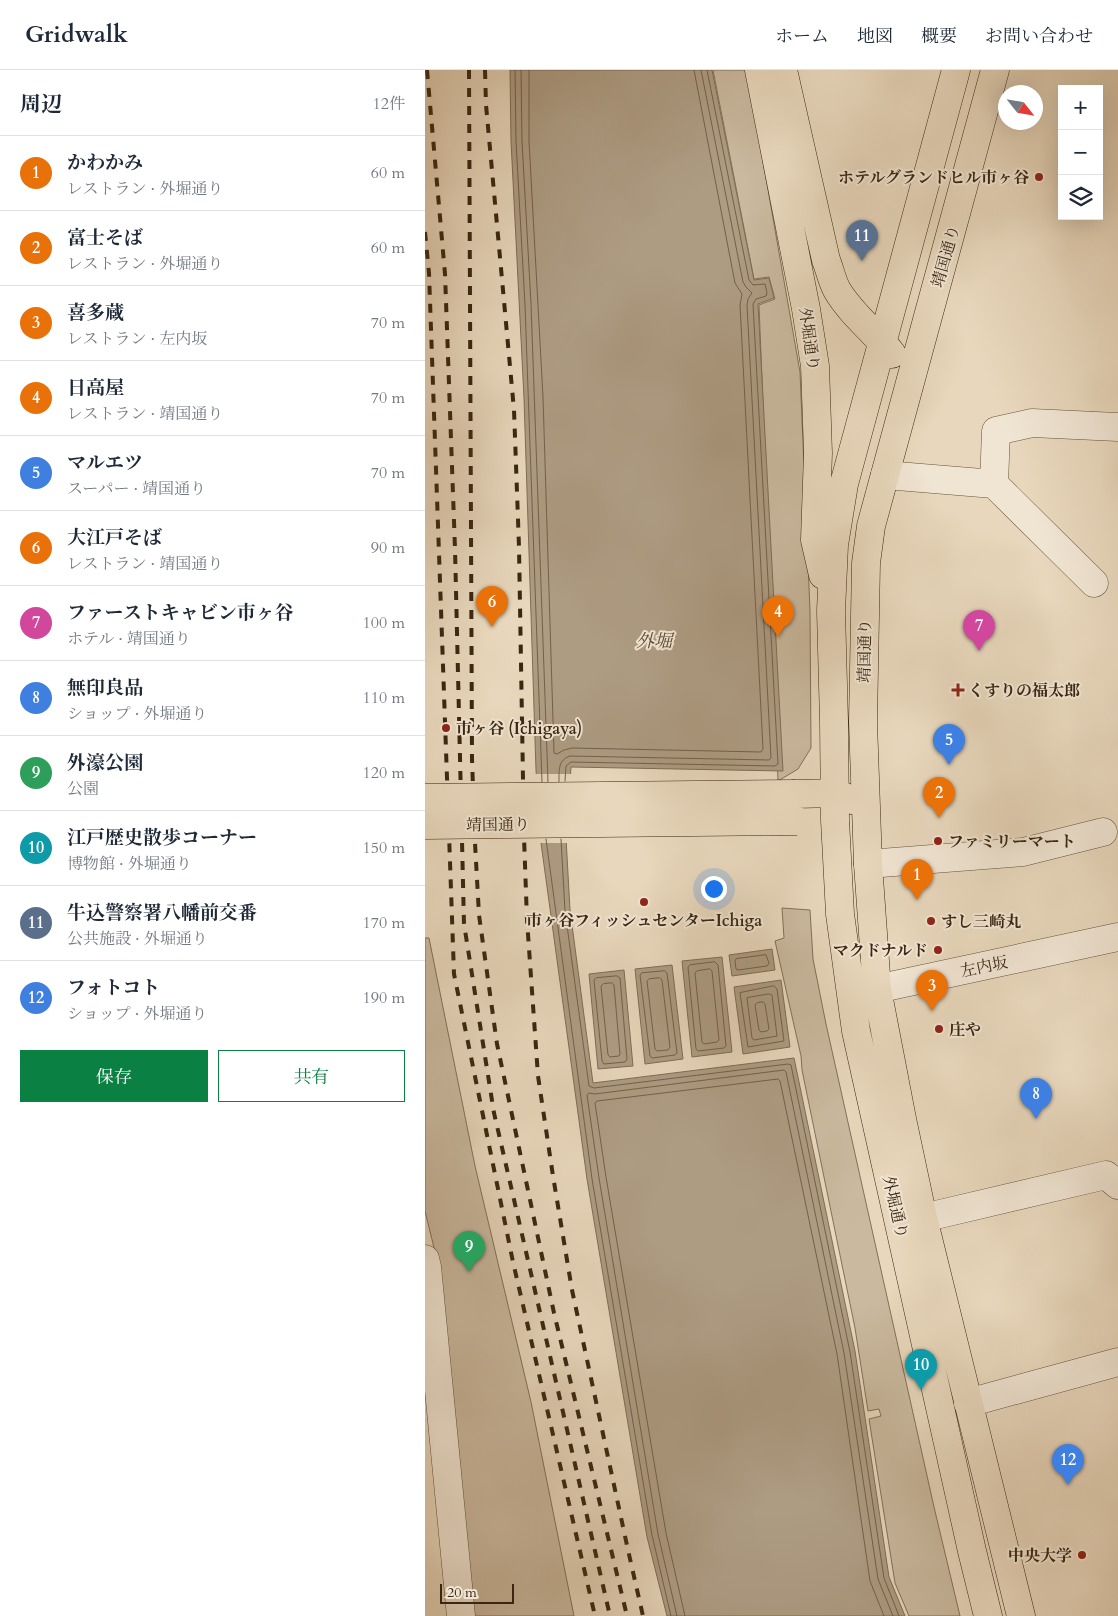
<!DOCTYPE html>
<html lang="ja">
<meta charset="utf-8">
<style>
body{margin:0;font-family:Cardo,"Noto Serif JP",serif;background:#f2f2f3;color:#1f2937}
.controls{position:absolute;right:15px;top:15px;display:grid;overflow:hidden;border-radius:0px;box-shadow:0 5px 20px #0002}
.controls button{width:45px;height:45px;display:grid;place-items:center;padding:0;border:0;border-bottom:1px solid #e0e1e3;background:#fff;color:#1f2937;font:25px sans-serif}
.compass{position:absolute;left:573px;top:15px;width:45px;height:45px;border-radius:50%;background:#fff;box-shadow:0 5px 20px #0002;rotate:121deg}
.scale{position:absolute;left:15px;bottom:12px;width:74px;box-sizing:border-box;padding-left:5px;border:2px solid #3a2612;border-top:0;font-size:14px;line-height:18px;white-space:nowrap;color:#3a2612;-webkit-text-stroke:4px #f0e5d3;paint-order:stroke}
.you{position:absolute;left:288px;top:818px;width:18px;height:18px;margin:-12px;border:4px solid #fff;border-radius:50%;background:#1a73e8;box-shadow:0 0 0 8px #1a73e833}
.badge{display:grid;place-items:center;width:32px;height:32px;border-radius:50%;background:#0b8043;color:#fff;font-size:16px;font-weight:700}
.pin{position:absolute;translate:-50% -41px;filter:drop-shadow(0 1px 2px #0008)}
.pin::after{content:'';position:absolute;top:26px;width:18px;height:15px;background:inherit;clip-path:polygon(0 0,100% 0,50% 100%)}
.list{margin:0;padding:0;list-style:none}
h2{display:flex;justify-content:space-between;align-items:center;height:65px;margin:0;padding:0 20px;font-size:21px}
h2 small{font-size:16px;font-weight:400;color:#747a83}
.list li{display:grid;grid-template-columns:32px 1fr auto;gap:15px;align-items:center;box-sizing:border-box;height:75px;padding:0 20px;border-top:1px solid #e0e1e3}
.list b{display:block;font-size:19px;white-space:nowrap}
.list p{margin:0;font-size:16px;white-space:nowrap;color:#747a83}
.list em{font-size:16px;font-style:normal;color:#747a83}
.actions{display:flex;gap:10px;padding:15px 20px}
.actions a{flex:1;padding:11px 0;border:1px solid #0b8043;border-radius:0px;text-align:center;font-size:18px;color:#0b8043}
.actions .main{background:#0b8043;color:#fff}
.icon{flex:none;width:28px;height:28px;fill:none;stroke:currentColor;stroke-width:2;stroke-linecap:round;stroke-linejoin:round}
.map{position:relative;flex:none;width:693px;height:1546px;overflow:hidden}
header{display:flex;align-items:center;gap:30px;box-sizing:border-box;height:70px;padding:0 25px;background:#fff;border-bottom:1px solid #e0e1e3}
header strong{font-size:24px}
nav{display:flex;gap:28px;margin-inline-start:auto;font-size:18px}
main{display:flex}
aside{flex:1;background:#fff}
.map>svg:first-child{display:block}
.green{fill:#cab99f;stroke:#827058}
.water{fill:#ad9b82;stroke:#7f6c55}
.pier{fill:#e8d7bc}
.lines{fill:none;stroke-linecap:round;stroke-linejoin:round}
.shore{stroke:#74604a;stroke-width:1}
.minor-casing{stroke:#66523c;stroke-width:29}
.major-casing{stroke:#3a2612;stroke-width:29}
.minor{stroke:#f0e5d3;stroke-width:28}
.major{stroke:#e8d7bc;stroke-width:28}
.rail{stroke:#3a2612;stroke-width:4;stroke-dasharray:9 9;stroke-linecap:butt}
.major-bridge-casing{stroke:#3a2612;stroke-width:29;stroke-linecap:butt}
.major-bridge{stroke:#e8d7bc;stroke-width:28}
.poi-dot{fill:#8f2418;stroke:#f0e5d3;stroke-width:2}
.labels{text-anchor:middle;stroke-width:4;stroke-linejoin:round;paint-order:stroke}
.poi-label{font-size:16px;font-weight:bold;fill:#3a2612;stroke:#f0e5d3;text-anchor:start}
.street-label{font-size:16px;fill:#3a2612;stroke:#f0e5d3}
.water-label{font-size:18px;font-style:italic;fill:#5c4934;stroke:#f0e5d3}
</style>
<header>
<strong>Gridwalk</strong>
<nav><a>ホーム</a><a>地図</a><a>概要</a><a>お問い合わせ</a></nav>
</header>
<main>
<aside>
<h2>周辺<small>12件</small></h2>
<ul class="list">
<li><span class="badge" style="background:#e8710a">1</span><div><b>かわかみ</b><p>レストラン · 外堀通り</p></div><em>60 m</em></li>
<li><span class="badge" style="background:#e8710a">2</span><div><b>富士そば</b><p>レストラン · 外堀通り</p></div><em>60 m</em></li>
<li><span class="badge" style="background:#e8710a">3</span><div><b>喜多蔵</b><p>レストラン · 左内坂</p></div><em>70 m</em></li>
<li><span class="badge" style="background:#e8710a">4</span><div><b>日高屋</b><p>レストラン · 靖国通り</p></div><em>70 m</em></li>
<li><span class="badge" style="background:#3f7fe0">5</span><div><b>マルエツ</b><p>スーパー · 靖国通り</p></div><em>70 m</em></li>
<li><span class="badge" style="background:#e8710a">6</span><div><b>大江戸そば</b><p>レストラン · 靖国通り</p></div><em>90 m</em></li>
<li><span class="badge" style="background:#d1479c">7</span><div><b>ファーストキャビン市ヶ谷</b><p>ホテル · 靖国通り</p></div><em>100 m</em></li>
<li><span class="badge" style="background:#3f7fe0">8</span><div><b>無印良品</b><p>ショップ · 外堀通り</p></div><em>110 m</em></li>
<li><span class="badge" style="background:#2e9e5b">9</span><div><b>外濠公園</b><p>公園</p></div><em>120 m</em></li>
<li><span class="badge" style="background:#0f9aa8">10</span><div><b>江戸歴史散歩コーナー</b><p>博物館 · 外堀通り</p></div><em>150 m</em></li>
<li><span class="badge" style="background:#5c6f8a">11</span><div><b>牛込警察署八幡前交番</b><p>公共施設 · 外堀通り</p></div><em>170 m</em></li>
<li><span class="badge" style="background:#3f7fe0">12</span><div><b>フォトコト</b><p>ショップ · 外堀通り</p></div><em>190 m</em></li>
</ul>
<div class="actions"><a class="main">保存</a><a>共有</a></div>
</aside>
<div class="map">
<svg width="693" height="1546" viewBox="0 0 693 1546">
<rect width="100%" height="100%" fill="#e8d7bc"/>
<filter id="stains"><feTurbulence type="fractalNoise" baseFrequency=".004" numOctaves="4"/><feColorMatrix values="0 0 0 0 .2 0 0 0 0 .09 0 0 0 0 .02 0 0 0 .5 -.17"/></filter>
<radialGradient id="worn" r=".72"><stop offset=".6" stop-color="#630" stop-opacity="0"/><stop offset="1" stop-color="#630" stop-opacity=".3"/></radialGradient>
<path class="green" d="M 288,0 L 322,0 L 375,302 L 385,541 L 386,678 L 373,699 L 353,711 L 334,235 L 350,229 L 344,207 L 329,209 Z
M 357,838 L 385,840 L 388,889 L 401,954 L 509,1437 L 535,1546 L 484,1546 L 470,1513 L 444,1349 L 456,1346 L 454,1339 L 443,1341 L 430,1258 L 377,1000 L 376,986 L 350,871 L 359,868 Z
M 0,868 L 4,868 L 50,1096 L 106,1332 L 149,1546 L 47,1546 L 13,1194 L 0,1141 Z"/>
<path class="water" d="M 85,0 L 287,0 L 329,210 L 344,208 L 349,228 L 333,234 L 358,701 L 146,697 L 141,768 L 145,840 L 168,1013 L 369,988 L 430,1281 L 464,1507 L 480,1546 L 242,1546 L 222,1467 L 162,1109 L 116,773 L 111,700 L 99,328 L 86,71 Z
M 347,879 L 350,900 L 307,906 L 304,885 Z
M 297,887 L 307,982 L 267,987 L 257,891 Z
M 247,895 L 258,989 L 220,994 L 210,899 Z
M 199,900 L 208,996 L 173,999 L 164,904 Z
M 356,910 L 365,977 L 318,984 L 309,917 Z"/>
<path class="pier" d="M 109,704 L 148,704 L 144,773 L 113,773 Z"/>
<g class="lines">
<path class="shore" d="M 90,0 L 91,71 L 100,235 L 117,712
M 96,0 L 97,71 L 106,234 L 123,712
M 104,0 L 104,71 L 118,327 L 129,683 L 132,684 L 139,680 L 147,678 L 336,682 L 338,679 L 315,235 L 317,224 L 310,213 L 269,0
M 140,711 L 141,696 L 146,692 L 350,696 L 353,694 L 328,234 L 331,229 L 341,226 L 342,223 L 340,214 L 328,215 L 324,210 L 282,0
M 134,712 C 134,700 133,690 145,686 L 344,690 L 346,688 L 322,235 L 323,229 L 327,223 L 321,217 L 318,212 L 276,0
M 121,769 L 167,1109 L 227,1465 L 246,1546
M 136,769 L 140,841 L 164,1016 L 169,1018 L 363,994 L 366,995 L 425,1282 L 459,1508 L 474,1546
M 341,885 L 344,893 L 342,896 L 313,900 L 311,899 L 310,891 L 311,889 Z
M 290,892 L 293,895 L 301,976 L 299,978 L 273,981 L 271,979 L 263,897 L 265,895 Z
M 285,899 L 287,901 L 294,970 L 292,972 L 279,974 L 277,972 L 270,903 L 272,901 Z
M 240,901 L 242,903 L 252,983 L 250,985 L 227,988 L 225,986 L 215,905 L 217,903 Z
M 192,906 L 195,908 L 202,989 L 200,992 L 179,994 L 177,991 L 169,910 L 171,908 Z
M 235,908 L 237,910 L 245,977 L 243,980 L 232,981 L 230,979 L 222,911 L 224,909 Z
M 187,913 L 189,915 L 195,984 L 194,986 L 185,987 L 183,985 L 176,916 L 178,914 Z
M 349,916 L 352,919 L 359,971 L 323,977 L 315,923 Z
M 344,924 L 347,925 L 352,966 L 329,970 L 327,968 L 322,928 Z
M 338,932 L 340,934 L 344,959 L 342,961 L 336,962 L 334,960 L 330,935 L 332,933 Z
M 252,1546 L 233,1464 L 174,1108 L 162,1025 L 164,1023 L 170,1024 L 359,1000 L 361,1002 L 419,1283 L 453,1509 L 468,1546
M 260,1546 L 241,1463 L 181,1107 L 170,1033 L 172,1031 L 353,1009 L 355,1011 L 412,1284 L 445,1511 L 459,1546"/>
<g class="minor-casing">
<path id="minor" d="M 460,405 L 569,414 L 669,513
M 569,414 L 571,361 L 607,353 L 693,357
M 443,794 L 598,782 L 678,762
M 428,924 L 693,867
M 498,1148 L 681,1105 L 693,1115
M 0,1189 L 2,1197 L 36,1546
M 543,1333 L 693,1292"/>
</g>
<g class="major-casing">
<path id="major" d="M 334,0 L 381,239 L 390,296 L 393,383 L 390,470 L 398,505
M 358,0 L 401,190 C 405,200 407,211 412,220 C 426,244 450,262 467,284
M 531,0 L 419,414 L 409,475 L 406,541 L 409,652 L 410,750 L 415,844 L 431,961 L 547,1481 L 563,1546
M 570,0 L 446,456 L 441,493 L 438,652 L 443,794 L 452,919 L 477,1049 L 498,1148 L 596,1546
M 370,724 L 410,723 L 427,730"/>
</g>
<use href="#minor" class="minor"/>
<use href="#major" class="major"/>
<path class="rail" d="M 2,0 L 20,204 L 30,479 L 39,854 L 69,1043 L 185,1546
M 44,0 L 47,689 L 50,773 L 54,845 L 72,974 L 129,1243 L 202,1546
M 60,0 L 61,35 L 89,340 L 94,477 L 99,767 L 102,850 L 113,1006 L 128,1106 L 147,1220 L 203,1480 L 218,1546
M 0,162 L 4,203 L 29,904 L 88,1192 L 170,1546"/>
<g class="major-bridge-casing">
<path id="major-bridge" d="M 0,728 L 370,724
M 0,755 L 372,751"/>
</g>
<use href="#major-bridge" class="major-bridge"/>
</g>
<g class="poi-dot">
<circle cx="614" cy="107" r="5"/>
<path d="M530.5 612.5h5v5h5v5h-5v5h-5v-5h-5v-5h5z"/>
<circle cx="21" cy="658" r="5"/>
<circle cx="513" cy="771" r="5"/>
<circle cx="219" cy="832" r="5"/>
<circle cx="506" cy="851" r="5"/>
<circle cx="513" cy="880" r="5"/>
<circle cx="514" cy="959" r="5"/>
<circle cx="657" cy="1485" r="5"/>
</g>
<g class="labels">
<g class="poi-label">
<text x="604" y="113" text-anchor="end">ホテルグランドヒル市ヶ谷</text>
<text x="543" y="626">くすりの福太郎</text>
<text x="31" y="664">市ヶ谷 (Ichigaya)</text>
<text x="523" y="777">ファミリーマート</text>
<text x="219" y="856" text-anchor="middle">市ヶ谷フィッシュセンターIchiga</text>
<text x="516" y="857">すし三崎丸</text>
<text x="503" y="886" text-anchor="end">マクドナルド</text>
<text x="524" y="965">庄や</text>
<text x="647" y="1491" text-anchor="end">中央大学</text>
</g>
<g class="street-label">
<text transform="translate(520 186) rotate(-74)" y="6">靖国通り</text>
<text transform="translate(385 269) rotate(82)" y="6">外堀通り</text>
<text transform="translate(439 581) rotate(-89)" y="6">靖国通り</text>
<text transform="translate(73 754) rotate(-1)" y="6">靖国通り</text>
<text transform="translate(559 896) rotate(-12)" y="6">左内坂</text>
<text transform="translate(471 1137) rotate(77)" y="6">外堀通り</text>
</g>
<g class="water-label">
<text x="229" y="577">外堀</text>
</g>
</g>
<rect width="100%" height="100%" filter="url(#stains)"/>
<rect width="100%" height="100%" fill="url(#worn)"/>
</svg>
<div class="controls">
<button>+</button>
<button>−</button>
<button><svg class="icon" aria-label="layers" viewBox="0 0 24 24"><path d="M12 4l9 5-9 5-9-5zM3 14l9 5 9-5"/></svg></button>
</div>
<svg class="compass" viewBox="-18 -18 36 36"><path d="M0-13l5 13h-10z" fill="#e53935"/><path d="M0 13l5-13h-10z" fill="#747a83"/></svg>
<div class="scale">20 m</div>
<div class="you"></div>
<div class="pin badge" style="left:492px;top:830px;background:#e8710a">1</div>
<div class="pin badge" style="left:514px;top:748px;background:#e8710a">2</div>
<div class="pin badge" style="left:507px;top:941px;background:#e8710a">3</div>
<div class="pin badge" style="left:353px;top:567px;background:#e8710a">4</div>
<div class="pin badge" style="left:524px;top:695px;background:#3f7fe0">5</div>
<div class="pin badge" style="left:67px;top:557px;background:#e8710a">6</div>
<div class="pin badge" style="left:554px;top:581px;background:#d1479c">7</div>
<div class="pin badge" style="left:611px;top:1049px;background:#3f7fe0">8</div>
<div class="pin badge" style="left:44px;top:1202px;background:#2e9e5b">9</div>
<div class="pin badge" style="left:496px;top:1320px;background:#0f9aa8">10</div>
<div class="pin badge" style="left:437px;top:191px;background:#5c6f8a">11</div>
<div class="pin badge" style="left:643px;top:1415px;background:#3f7fe0">12</div>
</div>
</main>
